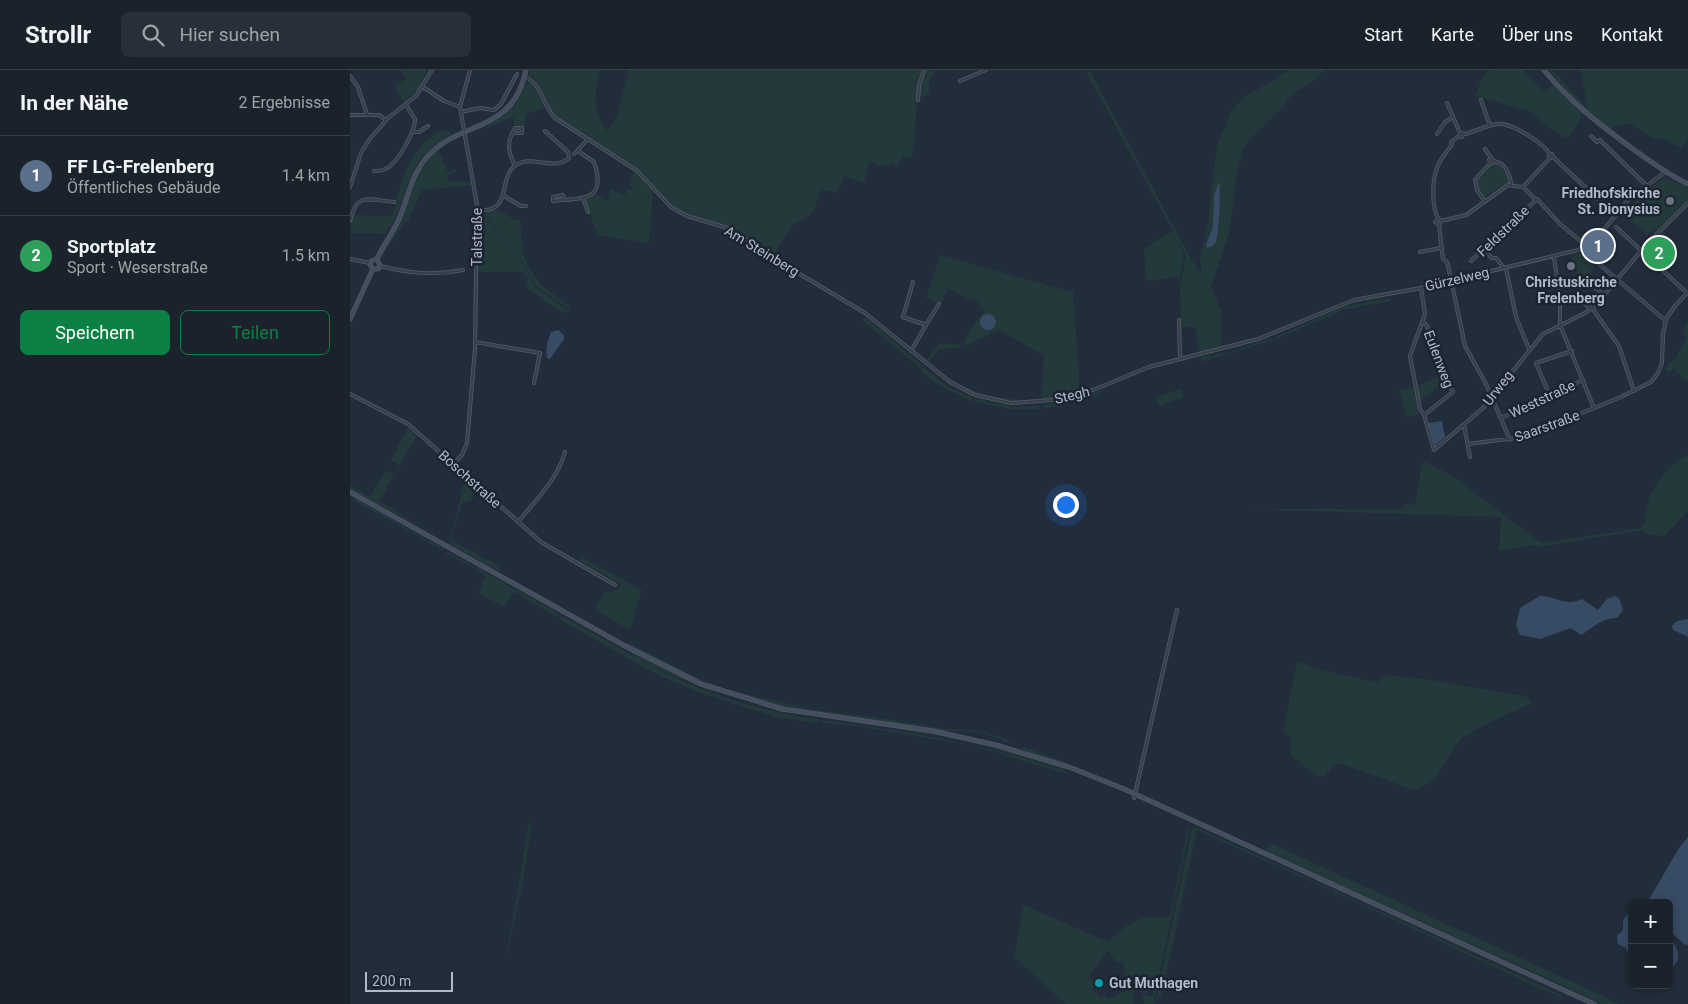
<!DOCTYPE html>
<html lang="de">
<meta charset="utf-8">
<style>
body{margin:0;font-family:Roboto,sans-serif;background:#272f38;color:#f1f3f6}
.controls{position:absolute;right:15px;bottom:15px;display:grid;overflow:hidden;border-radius:8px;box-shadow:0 2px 12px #0003}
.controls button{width:45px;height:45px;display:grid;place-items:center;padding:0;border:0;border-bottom:1px solid #383f48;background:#1a222c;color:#f1f3f6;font:25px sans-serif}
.scale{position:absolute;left:15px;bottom:12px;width:88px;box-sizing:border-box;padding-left:5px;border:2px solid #b1bac7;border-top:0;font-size:14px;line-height:18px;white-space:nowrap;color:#b1bac7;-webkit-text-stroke:4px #1b2430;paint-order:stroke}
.you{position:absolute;left:715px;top:434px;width:18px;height:18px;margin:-12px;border:4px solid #fff;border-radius:50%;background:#1a73e8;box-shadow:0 0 0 8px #1a73e833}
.badge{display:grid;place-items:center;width:32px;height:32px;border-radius:50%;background:#0b8043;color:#fff;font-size:16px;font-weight:700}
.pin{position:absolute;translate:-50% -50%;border:2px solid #fff;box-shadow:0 1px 5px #0006}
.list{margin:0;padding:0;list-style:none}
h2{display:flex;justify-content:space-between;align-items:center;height:65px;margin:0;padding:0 20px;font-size:21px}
h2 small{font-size:16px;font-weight:400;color:#9fa4a9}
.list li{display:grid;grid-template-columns:32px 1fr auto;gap:15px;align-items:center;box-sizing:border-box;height:80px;padding:0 20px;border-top:1px solid #383f48}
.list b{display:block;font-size:19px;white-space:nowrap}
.list p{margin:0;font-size:16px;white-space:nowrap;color:#9fa4a9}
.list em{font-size:16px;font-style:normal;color:#9fa4a9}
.actions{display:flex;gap:10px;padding:15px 20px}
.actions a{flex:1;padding:11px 0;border:1px solid #0b8043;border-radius:8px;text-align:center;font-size:18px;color:#0b8043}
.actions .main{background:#0b8043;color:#fff}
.icon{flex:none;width:28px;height:28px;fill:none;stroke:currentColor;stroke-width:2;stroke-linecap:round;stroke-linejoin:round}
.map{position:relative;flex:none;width:1338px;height:934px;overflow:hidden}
header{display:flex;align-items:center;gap:30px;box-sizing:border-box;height:70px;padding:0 25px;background:#1a222c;border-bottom:1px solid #383f48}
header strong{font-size:24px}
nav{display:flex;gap:28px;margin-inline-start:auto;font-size:18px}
.search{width:350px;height:45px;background:#272f38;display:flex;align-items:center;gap:12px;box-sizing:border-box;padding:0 18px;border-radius:8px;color:#9fa4a9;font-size:19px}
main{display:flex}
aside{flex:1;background:#1a222c}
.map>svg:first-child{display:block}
.green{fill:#24393c;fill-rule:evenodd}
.water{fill:#384b64}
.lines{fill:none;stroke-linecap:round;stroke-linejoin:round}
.minor-casing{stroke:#545d69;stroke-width:4}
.secondary-casing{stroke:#545d69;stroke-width:5}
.minor{stroke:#363f4b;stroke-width:2.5}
.secondary{stroke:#444e5e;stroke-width:4}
.worship-dot{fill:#6b7280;stroke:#1b2430;stroke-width:2}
.culture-dot{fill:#0f9aa8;stroke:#1b2430;stroke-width:2}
.labels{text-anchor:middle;stroke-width:5;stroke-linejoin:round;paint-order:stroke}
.poi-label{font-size:14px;font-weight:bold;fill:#b1bac7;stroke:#1b2430;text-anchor:end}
.street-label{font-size:14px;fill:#b1bac7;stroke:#1b2430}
</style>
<header>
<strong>Strollr</strong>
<div class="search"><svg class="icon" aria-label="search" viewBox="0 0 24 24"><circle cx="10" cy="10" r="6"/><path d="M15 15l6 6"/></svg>Hier suchen</div>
<nav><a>Start</a><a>Karte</a><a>Über uns</a><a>Kontakt</a></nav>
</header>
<main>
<aside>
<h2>In der Nähe<small>2 Ergebnisse</small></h2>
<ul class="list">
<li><span class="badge" style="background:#5c6f8a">1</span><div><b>FF LG-Frelenberg</b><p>Öffentliches Gebäude</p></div><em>1.4 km</em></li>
<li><span class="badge" style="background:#2e9e5b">2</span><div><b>Sportplatz</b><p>Sport · Weserstraße</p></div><em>1.5 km</em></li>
</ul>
<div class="actions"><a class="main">Speichern</a><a>Teilen</a></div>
</aside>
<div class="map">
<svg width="1338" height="934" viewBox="0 0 1338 934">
<rect width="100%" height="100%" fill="#222d3b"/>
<path class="green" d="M 50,0 L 77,0 L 68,20 L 54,33 L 44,17 L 56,8 Z
M 180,0 L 250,0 C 244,21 242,44 258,61 L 268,43 L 279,0 L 572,0 C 564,29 568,60 561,90 L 553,86 L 547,96 L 544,96 L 545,93 L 531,96 L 519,92 L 514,113 L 494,106 L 487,123 L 471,119 L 464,142 L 443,155 L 423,186 L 380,157 L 345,147 L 318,133 L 286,98 L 206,47 L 200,41 L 184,8 L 179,6 Z
M 575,0 L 585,0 L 579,13 L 579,23 L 572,27 L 569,24 Z
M 735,0 L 741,3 L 841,189 L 852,204 L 850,188 L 858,155 L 867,74 L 876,56 L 879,44 L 892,29 L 939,0 L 974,0 L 960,14 L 942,24 L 934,36 L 898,71 L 893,79 L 886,109 L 879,163 L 861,217 L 871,241 L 872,278 L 850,284 L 845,257 L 831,257 L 830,214 L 836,186 L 827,168 L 834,186 L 828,215 L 828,250 L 828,207 L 796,211 L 794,179 L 823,161 Z
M 1139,0 L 1173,0 L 1193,21 L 1203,15 L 1190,0 L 1191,0 L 1212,25 L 1233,44 L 1220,67 L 1214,68 L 1178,41 L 1125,26 L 1130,13 Z
M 1196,0 L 1220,26 L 1199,0 L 1202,0 L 1237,38 L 1231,0 L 1338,0 L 1338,69 L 1331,79 L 1314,69 L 1303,69 L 1281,53 L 1260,58 L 1226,35 Z
M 179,11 L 195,38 L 176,44 L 175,57 L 165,57 L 163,47 L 130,61 L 156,43 Z
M 93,59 L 94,62 L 100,61 L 101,65 C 54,92 63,116 41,157 L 39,156 L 35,164 L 0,163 L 3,145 L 42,146 C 53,109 56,79 93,59 Z
M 88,80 L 98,102 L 105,99 L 106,101 L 99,105 L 98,111 L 119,112 L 121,108 L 123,115 L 72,120 L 58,151 L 55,151 L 34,183 L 33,189 L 31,189 C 33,177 44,166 49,155 C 64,125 61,105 88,80 Z
M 1146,93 L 1157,103 L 1160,113 L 1152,115 L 1133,128 L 1128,119 L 1127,111 L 1139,96 Z
M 284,101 L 303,122 L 299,173 L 248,165 L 234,130 L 245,123 L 258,132 L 260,118 L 274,126 L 278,118 L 281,120 L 282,117 L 280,115 L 283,110 L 280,108 Z
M 1314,107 L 1338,117 L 1338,129 L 1307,160 L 1304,158 L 1297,165 L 1274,145 L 1287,128 Z
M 145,138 L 165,150 L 170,150 L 173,182 L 179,198 L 193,217 L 219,235 L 220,240 L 186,216 L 166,180 L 148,162 L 136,145 L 135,142 Z
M 133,142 L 147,162 L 166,181 L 186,218 L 219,241 L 215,243 L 209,241 L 179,220 L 176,214 L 178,207 L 171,202 L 128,202 L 129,143 Z
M 1313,160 L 1318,168 L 1313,168 L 1307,172 L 1319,184 L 1319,176 L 1314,178 L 1312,172 L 1317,170 L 1326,182 L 1328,189 L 1324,196 L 1315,193 L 1311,196 L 1294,181 Z
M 1234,181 L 1245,194 L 1237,212 L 1226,204 L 1227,196 L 1221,187 Z
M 590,185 L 723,222 L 730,321 L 752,315 L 773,307 C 733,325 667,342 624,323 C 606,315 591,304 576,292 L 583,280 L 592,273 L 613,275 L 617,264 L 635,240 L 628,235 L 630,231 L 624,229 L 622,231 L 598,218 L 590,235 L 576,228 ZM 647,261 L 652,262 L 694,285 L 691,329 C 647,333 613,321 578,293 L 589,279 L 612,277 Z
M 1040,228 L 1041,231 L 996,239 L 926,269 L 925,267 L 997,236 Z
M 515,247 L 572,295 L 570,298 L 512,250 Z
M 1338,251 L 1338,310 L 1336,312 L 1324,298 L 1319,302 L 1315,299 L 1319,296 L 1318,292 L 1324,291 L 1337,267 L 1332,264 Z
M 921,268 L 923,270 L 852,292 L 851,287 L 877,283 Z
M 573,297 L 595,315 L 623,328 L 621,331 L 586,314 L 570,300 Z
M 1091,305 L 1095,312 L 1070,331 L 1067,316 Z
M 1063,317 L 1069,344 L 1056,347 L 1049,320 Z
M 831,319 L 834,327 L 809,336 L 806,327 Z
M 749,321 L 751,325 L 693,339 L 693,335 L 728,329 Z
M 624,329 L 666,337 L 689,336 L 689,339 L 663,340 L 623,331 Z
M 58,358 L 67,366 L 29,431 L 96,471 L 0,419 L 0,415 L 20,427 L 36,400 L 44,405 L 49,395 L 41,390 Z
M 1338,385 L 1338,441 L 1314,466 L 1297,464 L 1293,460 L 1189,477 L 1184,475 L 1149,481 L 1151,447 L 900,439 L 1054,439 L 1055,434 L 1065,435 L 1072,393 L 1076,392 L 1104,407 L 1191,473 L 1292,458 C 1296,450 1296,440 1299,431 C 1304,411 1320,395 1338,385 Z
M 115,409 L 125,417 L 121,431 L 112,433 L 101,470 L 149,496 L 149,502 L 101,475 L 100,472 Z
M 5,428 L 94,479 L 94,481 L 3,430 Z
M 97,481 L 208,543 L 207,547 L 164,522 L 154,537 L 129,524 L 135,506 L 124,498 L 95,483 Z
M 231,487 L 292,520 L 280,560 L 244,539 L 256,520 L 260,523 L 269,518 L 271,514 L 229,491 Z
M 209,544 L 275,581 L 275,584 L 277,582 C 335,617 401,641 468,649 L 470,653 L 425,647 L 337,618 L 295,598 L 209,549 Z
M 278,572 L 344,606 L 377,620 L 331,603 L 277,575 Z
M 279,580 L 337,610 L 377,627 C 360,621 285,592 279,580 Z
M 947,591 L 965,598 L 1028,613 L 1035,605 L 1089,611 L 1177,627 L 1183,632 C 1170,639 1117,662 1110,670 C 1093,689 1093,712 1064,720 L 989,693 L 983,696 L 974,707 L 966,706 L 940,684 L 941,669 L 933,662 Z
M 380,620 L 459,639 L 538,649 L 596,659 L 624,660 L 652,667 L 668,677 L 674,677 L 717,693 C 701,695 672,679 657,672 C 637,662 614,660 593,661 L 442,639 L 381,623 Z
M 471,647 C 544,655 617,666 687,689 C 696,692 709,694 715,700 L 646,679 L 601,668 Z
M 470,650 C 554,660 635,674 715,701 L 715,703 L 624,676 L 513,657 L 474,653 Z
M 182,751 L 173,811 L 155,892 L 179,754 Z
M 843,756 L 962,810 L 962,812 L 847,760 L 811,928 L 807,929 L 805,934 Z
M 840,758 L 807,916 L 778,908 L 773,903 L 775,894 L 765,891 L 758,881 L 739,906 L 746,915 L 742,919 L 744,922 L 746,921 L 750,927 L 754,924 L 758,929 L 776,920 L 779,911 L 807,918 L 804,934 L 794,934 L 793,924 L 802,926 L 804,920 L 799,918 L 797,924 L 784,921 L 784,934 L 716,934 L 664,887 L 674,835 L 758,872 C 780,851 789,845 820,847 L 838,759 Z
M 920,773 L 1225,913 L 1269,934 L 1249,934 L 1218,918 L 924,785 L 916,781 Z
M 967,809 L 1211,923 L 965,810 Z
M 964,811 L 1211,925 L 1212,927 L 1206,934 L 1210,926 L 1195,921 L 963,812 Z"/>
<path class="water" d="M 869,112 C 871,121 869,164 866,171 C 864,175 862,177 857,178 L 856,175 L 863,157 L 864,125 Z
M630 252a8 8 0 1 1 16 0a8 8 0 1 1-16 0Z
M 208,260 L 214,265 L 214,269 L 200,289 L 198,289 C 194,283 198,269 201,262 Z
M 1092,351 L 1095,367 L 1085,375 L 1078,353 Z
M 1190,526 C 1206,526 1216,537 1232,529 L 1248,540 L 1257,529 L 1265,526 L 1269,528 L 1273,540 L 1267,548 C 1252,547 1243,558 1231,565 L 1221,558 L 1190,569 L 1170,565 L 1166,555 L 1170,538 Z
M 1338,549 L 1338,567 L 1323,560 L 1322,556 L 1327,551 Z
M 1338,767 L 1338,875 L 1334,874 L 1319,860 L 1319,833 L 1297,833 L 1329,778 Z
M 1278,844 L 1282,844 L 1282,891 L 1276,878 L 1268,874 L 1267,866 L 1273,860 L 1273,850 Z
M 1319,868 C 1331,880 1332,890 1319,901 Z"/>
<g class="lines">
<g class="minor-casing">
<path id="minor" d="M 0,6 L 8,17 L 17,44
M 175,7 C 191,13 193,36 205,48 L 286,100 L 321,137 L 337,146 L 381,159 L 423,188 L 515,243 L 600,312 L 625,325 L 661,333 L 702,330 L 743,320 L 799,297 L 908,269 L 1004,230 L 1071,218 L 1228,180 L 1251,163 L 1278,130 L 1315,102
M 610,11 L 636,0
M 73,17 L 94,31 L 110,37
M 568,30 L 569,16 L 574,0
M 1131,30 L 1139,53
M 1097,33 L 1110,63
M 111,42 L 130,38 L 144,40 L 151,34 L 167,4
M 0,45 L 29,45 L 36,50
M 1141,54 L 1139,53 L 1138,56 C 1142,56 1145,53 1152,54 C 1166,56 1193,73 1200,84
M 63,62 L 69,62 L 78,56
M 162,63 L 172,63 L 172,58 L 165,58 C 156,73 158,81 165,96
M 1087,64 L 1095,52 L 1103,47
M 1113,65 L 1112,67 L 1109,66 L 1110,63 L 1116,64 L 1138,56
M 1241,66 L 1247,72 L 1250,70 L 1297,116
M 1135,79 L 1142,89
M 224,84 L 238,69
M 1203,87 L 1202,84 L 1199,86 L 1201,88 L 1203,87 L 1265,145
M 1142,89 L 1144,92 L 1141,93 L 1139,90 Z
M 1144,91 C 1155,93 1160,104 1161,114
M 24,101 C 29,101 35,100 39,97 C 48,91 66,60 65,49 L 56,35
M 0,117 L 11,83 L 19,70 L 38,48 L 66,26 L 82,0
M 1173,117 L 1200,88
M 154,126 L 171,136 L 176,136
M 233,128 L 238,142
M 214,130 L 213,125 L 203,127 L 203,131 C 231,128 258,132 244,92 L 228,81
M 1134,130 L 1127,120 L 1125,110 L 1140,93
M 1188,130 L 1184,130 L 1187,129 L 1211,155 L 1233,173 L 1242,188 L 1316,251
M 127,140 C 164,144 147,107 166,95 C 183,84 203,102 219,88 L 218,82 L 195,61
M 1088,149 L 1085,152 L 1089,155 L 1091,151 C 1081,144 1082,110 1087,98 C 1089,91 1097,81 1102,75 L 1101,72 L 1109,66
M 0,151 C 7,121 18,130 44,132
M 1091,151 L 1116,145 L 1158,115 L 1173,117 L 1185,129
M 1089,155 L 1093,189 L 1097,192 L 1099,200 L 1115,276 L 1136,314 L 1160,370
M 1266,157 L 1337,223
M 1134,180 L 1142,188 L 1146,188 L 1154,198
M 1070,182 L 1091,178
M 1204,187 L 1210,228 L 1210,255 L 1244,338
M 0,189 L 20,193
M 1121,191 L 1185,131
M 30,196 C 58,203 84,206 113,200
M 1156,198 L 1166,247 L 1179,279
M 1237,212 L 1255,225
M 1071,218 L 1075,244 L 1060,286 L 1070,339 L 1074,345 L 1084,380 L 1133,338 L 1193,264 L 1237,242 L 1249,231 L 1296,175 L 1338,133
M 1228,228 L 1241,239
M 1242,238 L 1269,276 L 1284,321
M 829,250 L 830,289
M 1073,252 L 1077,256 L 1094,306 L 1103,322 L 1074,345
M 576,255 L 589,234
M 125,272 L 190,283 L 184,313
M 561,281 L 576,255 L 553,247 L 563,212
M 0,324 L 58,354 L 191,472 L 265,515
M 1199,324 L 1186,293 L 1222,281
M 1151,348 L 1233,310
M 1114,355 L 1120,387
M 1118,374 L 1173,367 L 1271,327 L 1301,312 L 1308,303 L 1312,293 L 1313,264 L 1316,249 L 1325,236 L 1338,222
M 103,394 L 112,385 L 117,373 L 125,279 L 127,135 L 110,37 L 120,0
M 168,452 C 186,430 207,410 215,382
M 784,728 L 827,540"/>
</g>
<g class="secondary-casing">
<path id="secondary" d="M 1194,0 C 1221,33 1249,54 1283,79 C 1301,92 1318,105 1338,114
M 27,189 C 33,175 43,163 49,149 C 59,126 61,103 80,84 C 113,50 163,63 176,0
M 23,199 L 28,199 L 30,196 L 27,189
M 23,199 L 20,195 L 21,191 L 27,189
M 0,249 L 23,199
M 0,422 L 275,576 L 351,614 L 432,639 L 583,661 L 646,675 L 719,697 L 774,719 L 1244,934"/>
</g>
<use href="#minor" class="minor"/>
<use href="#secondary" class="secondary"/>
</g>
<g class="worship-dot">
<circle cx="1320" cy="131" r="5"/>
<circle cx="1221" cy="196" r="5"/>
</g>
<circle class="culture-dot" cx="749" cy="913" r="5"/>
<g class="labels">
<g class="poi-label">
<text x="1310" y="128">Friedhofskirche<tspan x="1310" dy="16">St. Dionysius</tspan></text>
<text x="1221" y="217" text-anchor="middle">Christuskirche<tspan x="1221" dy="16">Frelenberg</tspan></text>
<text x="759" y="918" text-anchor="start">Gut Muthagen</text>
</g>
<g class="street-label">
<text transform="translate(1153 161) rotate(-44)" y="5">Feldstraße</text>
<text transform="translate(127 167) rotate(-90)" y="5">Talstraße</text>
<text transform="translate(412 181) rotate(31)" y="5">Am Steinberg</text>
<text transform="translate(1107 209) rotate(-13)" y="5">Gürzelweg</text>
<text transform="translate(1089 289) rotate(69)" y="5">Eulenweg</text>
<text transform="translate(1148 318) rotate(-52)" y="5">Urweg</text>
<text transform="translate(722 325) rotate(-13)" y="5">Stegh</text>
<text transform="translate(1192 329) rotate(-25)" y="5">Weststraße</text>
<text transform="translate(1197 356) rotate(-20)" y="5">Saarstraße</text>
<text transform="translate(120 409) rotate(42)" y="5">Boschstraße</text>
</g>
</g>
</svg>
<div class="controls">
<button>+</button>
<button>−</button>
</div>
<div class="scale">200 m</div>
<div class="you"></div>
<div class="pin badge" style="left:1248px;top:176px;background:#5c6f8a">1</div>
<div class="pin badge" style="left:1309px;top:183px;background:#2e9e5b">2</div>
</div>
</main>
